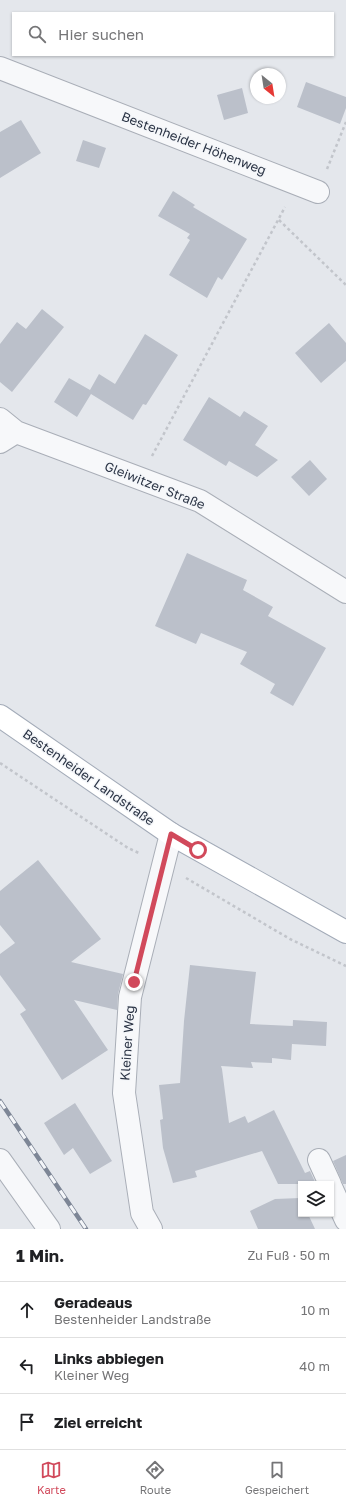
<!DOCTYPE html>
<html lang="de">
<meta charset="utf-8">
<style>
body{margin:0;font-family:"Golos Text",sans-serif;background:#f2f2f2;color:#202124}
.controls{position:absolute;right:12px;bottom:12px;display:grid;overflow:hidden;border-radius:0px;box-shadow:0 1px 3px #0004}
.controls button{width:36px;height:36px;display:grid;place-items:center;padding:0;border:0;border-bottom:1px solid #e0e0e0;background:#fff;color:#202124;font:20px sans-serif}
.compass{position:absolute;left:250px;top:68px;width:36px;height:36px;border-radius:50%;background:#fff;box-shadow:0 1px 3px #0004;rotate:150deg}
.stop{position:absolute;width:12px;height:12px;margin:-9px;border:3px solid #d1495b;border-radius:50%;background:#fff}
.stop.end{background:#d1495b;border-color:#fff;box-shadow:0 1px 4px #0008}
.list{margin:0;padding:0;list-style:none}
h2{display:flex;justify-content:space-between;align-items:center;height:52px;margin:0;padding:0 16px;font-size:17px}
h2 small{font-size:13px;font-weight:400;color:#757577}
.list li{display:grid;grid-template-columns:26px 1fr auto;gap:12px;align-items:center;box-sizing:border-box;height:56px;padding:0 16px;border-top:1px solid #e0e0e0}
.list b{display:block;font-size:15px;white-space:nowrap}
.list p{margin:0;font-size:13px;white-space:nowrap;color:#757577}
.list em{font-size:13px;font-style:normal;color:#757577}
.icon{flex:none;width:22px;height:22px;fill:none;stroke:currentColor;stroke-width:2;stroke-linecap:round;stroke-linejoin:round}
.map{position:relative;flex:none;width:346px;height:1229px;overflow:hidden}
.search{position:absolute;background:#fff;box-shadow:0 1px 3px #0004;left:12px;right:12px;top:12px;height:44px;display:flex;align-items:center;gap:10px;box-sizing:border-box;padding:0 14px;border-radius:0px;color:#757577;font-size:15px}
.sheet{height:220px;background:#fff}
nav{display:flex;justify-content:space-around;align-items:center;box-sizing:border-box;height:56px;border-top:1px solid #e0e0e0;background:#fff;font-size:11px;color:#757577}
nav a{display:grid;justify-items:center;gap:2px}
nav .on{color:#d1495b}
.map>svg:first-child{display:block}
.building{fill:#bbc0ca}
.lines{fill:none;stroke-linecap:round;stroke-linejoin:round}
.minor-casing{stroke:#a9aeb7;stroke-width:24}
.major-casing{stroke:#a3abb8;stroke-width:24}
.path{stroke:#c2c5cb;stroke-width:2.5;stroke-dasharray:3 3;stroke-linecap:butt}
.minor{stroke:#f7f8fa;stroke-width:22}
.major{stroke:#fff;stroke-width:22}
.rail-casing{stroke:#7d8696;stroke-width:4.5}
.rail{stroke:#f4f6f9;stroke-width:3;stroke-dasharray:9;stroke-linecap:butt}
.route{stroke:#d1495b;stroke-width:5}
.labels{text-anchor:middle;stroke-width:3;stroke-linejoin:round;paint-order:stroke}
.street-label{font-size:13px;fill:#2b3445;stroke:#f4f6f9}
</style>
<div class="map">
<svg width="346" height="1229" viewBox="0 0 346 1229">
<rect width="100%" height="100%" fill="#e4e7ec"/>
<path class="building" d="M 306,82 L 346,97 L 346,108 L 340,124 L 297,107 Z
M 242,88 L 248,113 L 224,120 L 217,95 Z
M 21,120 L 41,153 L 0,178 L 0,132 Z
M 83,140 L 106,148 L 99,168 L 76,161 Z
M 173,191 L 195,205 L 193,207 L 247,239 L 222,280 L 218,277 L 207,298 L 169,275 L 190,240 L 187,238 L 190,234 L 158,216 Z
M 42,309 L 64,327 L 12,392 L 0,382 L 0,344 L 17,322 L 26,329 Z
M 329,323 L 346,343 L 346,361 L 321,383 L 295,353 Z
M 145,334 L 178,355 L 146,405 L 143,404 L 133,420 L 91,394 L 77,417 L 54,402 L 69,378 L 90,390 L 99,374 L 115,384 Z
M 209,397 L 240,417 L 244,411 L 268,426 L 255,445 L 278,460 L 257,477 L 229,461 L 226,466 L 183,440 Z
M 310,460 L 327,479 L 309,496 L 291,477 Z
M 187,553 L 247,580 L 243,590 L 273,607 L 268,616 L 326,648 L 293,706 L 270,693 L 275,684 L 240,664 L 247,652 L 201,633 L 196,644 L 155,626 Z
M 38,860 L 101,939 L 71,962 L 123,974 L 118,994 L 117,1010 L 74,1000 L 108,1050 L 62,1080 L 20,1014 L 26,1010 L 0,975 L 0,954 L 15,943 L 0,925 L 0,891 Z
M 190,965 L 256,972 L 250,1024 L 293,1026 L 291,1060 L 272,1058 L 272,1063 L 251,1062 L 253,1068 L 221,1066 L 222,1069 L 229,1123 L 245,1116 L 248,1123 L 274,1110 L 305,1173 L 310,1171 L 316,1184 L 278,1184 L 262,1151 L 195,1171 L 197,1177 L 173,1183 L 163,1148 L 160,1120 L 163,1119 L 159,1085 L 180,1083 L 184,1021 Z
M 293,1020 L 327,1022 L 326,1046 L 292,1044 Z
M 75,1103 L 112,1161 L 90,1174 L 73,1148 L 64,1155 L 44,1123 Z
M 346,1155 L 346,1184 L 343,1184 L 333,1161 Z
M 300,1198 L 301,1214 L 308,1214 L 315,1229 L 258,1229 L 250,1211 L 275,1199 Z"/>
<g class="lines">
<g class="minor-casing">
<path id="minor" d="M 0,68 L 318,192
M 0,419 L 16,432 L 0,442
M 16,432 L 200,501 L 346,592
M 0,1160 L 49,1229
M 319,1160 L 330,1184
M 331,1187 L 346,1220
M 151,1229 L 142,1213 L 124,1093 L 130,997 L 171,834"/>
</g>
<g class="major-casing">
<path id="major" d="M 0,716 L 171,834 L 346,932"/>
</g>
<path class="path" d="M 327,169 L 346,122
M 279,220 L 346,285
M 152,456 L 285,207
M 0,763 L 128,848 L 141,854
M 186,878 L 290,939 L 346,966"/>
<use href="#minor" class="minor"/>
<use href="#major" class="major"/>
<g class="rail-casing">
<path id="rail" d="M 0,1101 L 86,1229"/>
</g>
<use href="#rail" class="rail"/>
</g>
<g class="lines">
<path class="route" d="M 134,982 L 171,834 L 198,850"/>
</g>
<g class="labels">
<g class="street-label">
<text transform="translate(194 143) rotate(21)" y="5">Bestenheider Höhenweg</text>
<text transform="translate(155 485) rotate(22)" y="5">Gleiwitzer Straße</text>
<text transform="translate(89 777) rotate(35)" y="5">Bestenheider Landstraße</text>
<text transform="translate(127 1043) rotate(-86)" y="5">Kleiner Weg</text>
</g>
</g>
</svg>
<div class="controls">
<button><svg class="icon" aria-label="layers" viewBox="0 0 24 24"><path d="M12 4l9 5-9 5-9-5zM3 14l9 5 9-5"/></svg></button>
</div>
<svg class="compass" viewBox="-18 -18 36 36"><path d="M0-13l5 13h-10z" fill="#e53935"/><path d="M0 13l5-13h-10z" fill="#757577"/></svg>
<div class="stop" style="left:198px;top:850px"></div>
<div class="stop end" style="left:134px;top:982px"></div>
<div class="search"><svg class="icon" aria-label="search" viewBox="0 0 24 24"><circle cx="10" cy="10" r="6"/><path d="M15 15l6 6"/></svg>Hier suchen</div>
</div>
<section class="sheet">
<h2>1 Min.<small>Zu Fuß · 50 m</small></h2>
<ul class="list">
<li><svg class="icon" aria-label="ahead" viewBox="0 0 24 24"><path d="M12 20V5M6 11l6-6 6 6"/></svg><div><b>Geradeaus</b><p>Bestenheider Landstraße</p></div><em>10 m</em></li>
<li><svg class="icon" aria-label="left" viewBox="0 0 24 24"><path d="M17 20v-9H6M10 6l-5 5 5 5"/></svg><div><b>Links abbiegen</b><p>Kleiner Weg</p></div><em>40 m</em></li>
<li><svg class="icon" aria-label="arrive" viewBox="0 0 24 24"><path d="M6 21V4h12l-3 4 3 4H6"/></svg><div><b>Ziel erreicht</b></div></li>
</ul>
</section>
<nav>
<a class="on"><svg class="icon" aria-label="map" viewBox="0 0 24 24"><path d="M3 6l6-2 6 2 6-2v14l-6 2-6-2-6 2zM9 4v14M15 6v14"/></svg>Karte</a>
<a><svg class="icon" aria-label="directions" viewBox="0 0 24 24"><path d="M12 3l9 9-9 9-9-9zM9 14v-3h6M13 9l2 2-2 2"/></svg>Route</a>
<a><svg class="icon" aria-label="saved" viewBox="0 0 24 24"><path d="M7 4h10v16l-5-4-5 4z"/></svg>Gespeichert</a>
</nav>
